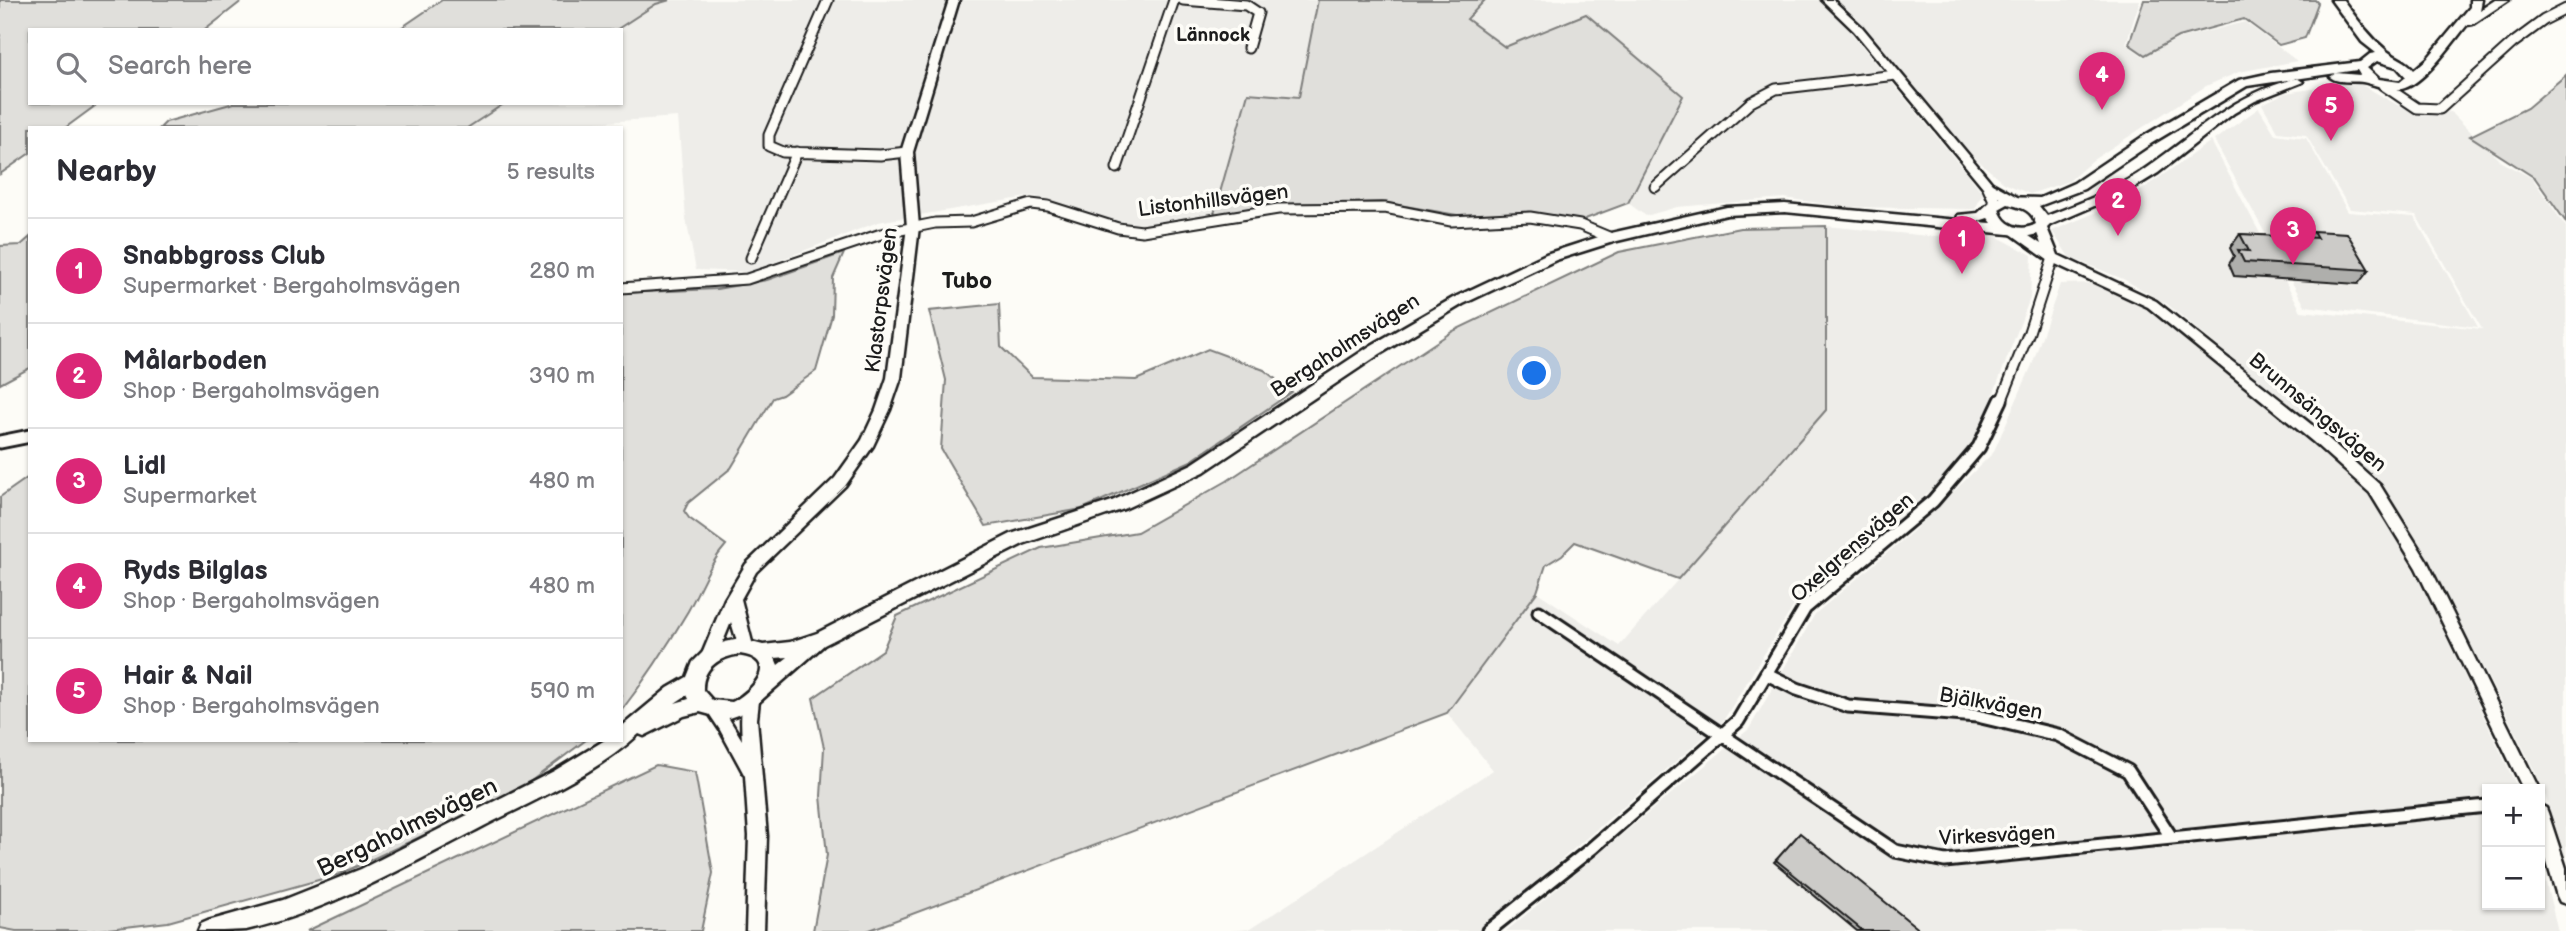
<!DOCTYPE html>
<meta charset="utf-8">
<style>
body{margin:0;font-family:"Balsamiq Sans",sans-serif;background:#f2f2f3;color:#2b2b33}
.controls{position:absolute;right:21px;bottom:21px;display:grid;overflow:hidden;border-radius:0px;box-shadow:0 2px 5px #0004}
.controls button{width:63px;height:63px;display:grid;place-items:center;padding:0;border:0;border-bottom:2px solid #e1e1e2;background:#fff;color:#2b2b33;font:35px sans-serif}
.you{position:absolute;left:1535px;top:374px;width:24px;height:24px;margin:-18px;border:5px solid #fff;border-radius:50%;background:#1a73e8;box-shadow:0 0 0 10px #1a73e833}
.badge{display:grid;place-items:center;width:46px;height:46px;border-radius:50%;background:#db2777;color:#fff;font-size:23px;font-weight:700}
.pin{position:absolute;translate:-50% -58px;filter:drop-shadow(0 2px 4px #0008)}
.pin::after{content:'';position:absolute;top:37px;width:24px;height:21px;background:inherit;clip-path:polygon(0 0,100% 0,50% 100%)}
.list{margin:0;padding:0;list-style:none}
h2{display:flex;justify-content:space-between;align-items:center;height:91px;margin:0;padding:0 28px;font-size:30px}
h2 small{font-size:23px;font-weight:400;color:#7c7c81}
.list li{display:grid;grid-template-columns:46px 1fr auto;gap:21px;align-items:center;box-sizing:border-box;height:105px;padding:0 28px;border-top:2px solid #e1e1e2}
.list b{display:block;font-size:26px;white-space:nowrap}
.list p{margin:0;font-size:23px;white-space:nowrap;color:#7c7c81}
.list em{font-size:23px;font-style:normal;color:#7c7c81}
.icon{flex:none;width:38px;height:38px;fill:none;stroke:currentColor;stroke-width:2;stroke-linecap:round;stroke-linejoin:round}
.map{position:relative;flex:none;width:2566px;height:931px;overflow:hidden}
.search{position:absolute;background:#fff;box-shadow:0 2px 5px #0004;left:28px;top:28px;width:595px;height:77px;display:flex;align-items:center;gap:18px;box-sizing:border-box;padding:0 24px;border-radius:0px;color:#7c7c81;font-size:26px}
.panel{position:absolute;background:#fff;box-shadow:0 2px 5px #0004;left:28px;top:126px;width:595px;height:616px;border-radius:0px}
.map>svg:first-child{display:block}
.built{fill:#eeede9}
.green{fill:#e0dfdb;stroke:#7e7e7c;stroke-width:2}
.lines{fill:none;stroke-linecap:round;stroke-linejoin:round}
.minor-far1-casing{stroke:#1c1c1c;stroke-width:13}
.minor-casing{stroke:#1c1c1c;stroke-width:17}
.tertiary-casing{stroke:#1c1c1c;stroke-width:5}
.secondary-casing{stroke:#1c1c1c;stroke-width:5}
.minor-far1{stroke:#fdfcf7;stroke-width:9}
.minor{stroke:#fdfcf7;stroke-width:11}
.tertiary{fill:#fdfcf7;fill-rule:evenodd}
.secondary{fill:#fdfcf7;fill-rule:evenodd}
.wall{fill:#afafac;stroke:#1c1c1c;stroke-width:2}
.building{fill:#cccbc8;stroke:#1c1c1c;stroke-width:2}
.labels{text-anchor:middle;stroke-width:7;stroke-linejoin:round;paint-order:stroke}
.far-neighbourhood-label{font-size:19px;font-weight:bold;fill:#1c1c1c;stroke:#fdfcf7}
.street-label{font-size:21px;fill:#1c1c1c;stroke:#fdfcf7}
.neighbourhood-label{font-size:23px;font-weight:bold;fill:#1c1c1c;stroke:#fdfcf7}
.near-street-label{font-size:24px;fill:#1c1c1c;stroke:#fdfcf7}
</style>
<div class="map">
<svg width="2566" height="931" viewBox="0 0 2566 931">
<rect width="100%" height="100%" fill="#fdfcf7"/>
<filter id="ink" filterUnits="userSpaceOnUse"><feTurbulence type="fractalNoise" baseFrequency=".0143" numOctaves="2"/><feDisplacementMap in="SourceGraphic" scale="14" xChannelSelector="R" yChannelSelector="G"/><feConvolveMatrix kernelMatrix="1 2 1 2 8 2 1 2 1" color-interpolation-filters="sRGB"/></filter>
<g filter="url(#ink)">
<path class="built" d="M 670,0 L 1318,0 L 1299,97 L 1248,93 L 1214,214 L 1153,225 L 1111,221 L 1033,196 L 878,222 L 749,272 L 696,270 L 686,219 L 678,117 L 517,128 L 467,128 L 505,103 L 621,103 L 621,30 L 616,30 L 656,4 Z
M 1485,0 L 1819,0 L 1838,17 L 1983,193 L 1975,209 L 1847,207 L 1784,198 L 1677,207 L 1646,216 L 1628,203 L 1683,97 L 1586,14 L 1505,47 L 1467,18 Z
M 1836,0 L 2140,0 L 2126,44 L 2144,57 L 2180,38 L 2245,22 L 2297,61 L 2239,72 L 2206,86 L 2093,160 L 2069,181 L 2030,194 L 2004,183 L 1975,158 Z
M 2357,82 L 2401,107 L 2424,114 L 2451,112 L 2501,162 L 2532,178 L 2566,227 L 2566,858 L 2542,786 L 2482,665 L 2382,483 L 2167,304 L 2123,279 L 2069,257 L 2052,231 L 2130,198 L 2211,141 L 2301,311 L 2482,329 L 2416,215 L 2350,209 L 2306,135 L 2278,132 L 2262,104 L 2285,93 Z
M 2259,108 L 2275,134 L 2306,138 L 2348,212 L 2414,217 L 2478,327 L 2305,306 L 2214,140 Z
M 1826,226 L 1929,236 L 1992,234 L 2032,255 L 2030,298 L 1982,424 L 1968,447 L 1935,486 L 1893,524 L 1798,599 L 1723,721 L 1478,931 L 1230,931 L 1250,929 L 1493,770 L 1447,713 L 1537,592 L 1619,646 L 1787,457 L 1826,410 Z
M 2093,283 L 2154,309 L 2366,491 L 2396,538 L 2422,586 L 2518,789 L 2487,789 L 2487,905 L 2540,905 L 2540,860 L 2558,931 L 1506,931 L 1749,729 L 1815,614 L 1912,532 L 1993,453 L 2032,365 L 2060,284 Z"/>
<path class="green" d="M 0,0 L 243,0 L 205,30 L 30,30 L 30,103 L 99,103 L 65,128 L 30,128 L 30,153 L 0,174 Z
M 442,0 L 670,0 L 656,4 L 616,30 L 398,30 Z
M 1318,0 L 1485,0 L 1467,19 L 1505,47 L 1586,14 L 1683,96 L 1628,203 L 1580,221 L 1525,214 L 1457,215 L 1382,202 L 1272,206 L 1214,214 L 1248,93 L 1299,97 Z
M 2144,0 L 2315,0 L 2318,3 L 2305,38 L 2279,45 L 2244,19 L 2178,37 L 2145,55 L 2129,44 Z
M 2566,75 L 2566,222 L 2535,178 L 2470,136 L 2527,108 Z
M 234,103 L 505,103 L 467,128 L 160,128 L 166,122 Z
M 1826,226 L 1826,410 L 1678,579 L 1575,542 L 1562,555 L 1546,565 L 1537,592 L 1447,713 L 867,931 L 813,931 L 827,855 L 821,796 L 824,748 L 813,698 L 883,650 L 897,616 L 1041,548 L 1137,532 L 1227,481 L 1453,331 L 1619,252 L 1740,228 Z
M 30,237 L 30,368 L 0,384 L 0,246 L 21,245 Z
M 844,253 L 833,278 L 832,315 L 816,371 L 782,395 L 773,398 L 731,468 L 688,503 L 684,511 L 689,518 L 726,545 C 708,565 701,588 688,611 C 668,645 646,679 621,711 L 621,293 L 717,289 L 767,280 Z
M 999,304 L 1001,347 L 1032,377 L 1136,380 L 1208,349 L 1264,370 L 1292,392 L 1191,461 L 1082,509 L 986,526 L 941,449 L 946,380 L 929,311 Z
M 30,476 L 30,740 L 586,740 L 515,793 L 340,874 L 168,922 L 91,931 L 16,931 L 0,928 L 0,497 Z
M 656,765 L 695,772 L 713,873 L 701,931 L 307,931 Z"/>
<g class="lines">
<g class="minor-far1-casing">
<path id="minor-far1" d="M 828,0 L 769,135 L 769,146 L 783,152 L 880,155 L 907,152
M 1183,0 L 1246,5 L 1258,13 L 1248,48
M 2383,85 L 2417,108 L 2440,109 L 2513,43 L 2544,20 L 2566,9
M 1117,168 L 1174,0
M 1655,187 L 1751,102 L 1776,89 L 1896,75
M 751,258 L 797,152
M 621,288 L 747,279 L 881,234 L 935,223 L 971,222 L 1031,204 L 1048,206 L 1118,228 L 1142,231 L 1278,209 L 1385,208 L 1451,221 L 1530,217 L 1580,225 L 1611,238
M 2001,402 L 2029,332 L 2053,258"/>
</g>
<g class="minor-casing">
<path id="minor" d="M 0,442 L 30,436
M 1539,612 L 1895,851 L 1945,861 L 2487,806
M 1767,674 L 1797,689 L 1848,706 L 1977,716 L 2058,735 L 2128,771 L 2171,837
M 1488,931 L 1591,849 L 1738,721 L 1805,608 L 1933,501 L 1979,447 L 2001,400"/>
</g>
<g class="tertiary-casing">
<path id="tertiary" d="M 949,0 L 959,0 L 913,152 L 919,227 L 901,378 L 890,410 L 873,446 L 845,486 L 756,572 L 741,599 L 753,646 L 750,651 L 745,653 L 740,651 L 731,622 L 714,664 L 708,666 L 702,664 L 700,659 L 725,599 L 746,564 L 835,478 L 862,440 L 876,410 L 887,378 L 907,227 L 901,152 Z
M 1822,0 L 1833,0 L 1862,27 L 1992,183 L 2019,198 L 2019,204 L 2011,204 L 1999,197 L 2002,204 L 2000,207 L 1992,207 L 1983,187 L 1854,31 Z
M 2041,224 L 2047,228 L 2058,255 L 2156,301 L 2322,433 L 2380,485 L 2427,561 L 2539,789 L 2523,789 L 2416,568 L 2370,493 L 2312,441 L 2148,307 L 2049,261 L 2007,231 L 2013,227 L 2017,228 L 2041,244 L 2035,228 Z
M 751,694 L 757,696 L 759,701 L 757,719 L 767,836 L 764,931 L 746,931 L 749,836 L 745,776 L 720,730 L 706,709 L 708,704 L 714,702 L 720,704 L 742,740 C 741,725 740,710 745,696 Z
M 2540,805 L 2546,808 L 2548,813 L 2566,868 L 2566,904 L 2560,902 L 2557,896 L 2540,839 Z"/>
</g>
<g class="secondary-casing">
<path id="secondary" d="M 2331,0 L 2343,0 C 2357,19 2369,36 2387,51 C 2396,58 2406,60 2414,70 L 2427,59 L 2470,7 L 2470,0 L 2482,0 L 2480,10 L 2495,0 L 2509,0 L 2473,24 L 2467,25 C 2453,42 2426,81 2405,88 C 2392,93 2380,86 2367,83 C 2355,79 2340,85 2330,77 L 2336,73 L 2360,75 L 2357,70 L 2247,86 L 2152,143 L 2084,189 L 2039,206 L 2047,216 C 2083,202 2118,189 2149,166 C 2202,129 2232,95 2297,78 L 2303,82 L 2255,101 L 2234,113 L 2158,173 L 2127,192 L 2050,225 L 2042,233 L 2029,236 L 1785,212 L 1727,215 L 1613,242 L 1556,260 L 1463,304 L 1380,354 L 1204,472 L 1124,509 L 1023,544 L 824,645 L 749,711 L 726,719 L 700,712 L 684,716 L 644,736 L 639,734 C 595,774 537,799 484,826 C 408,865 330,911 246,930 C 231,931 213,931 198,931 L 201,924 L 208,921 L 283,900 L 361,869 L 554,771 L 605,740 L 621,740 L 621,727 L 668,688 L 687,677 L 693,662 L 704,651 L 725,642 L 740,639 L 763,645 L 790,642 L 817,633 L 1011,534 L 1112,501 L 1192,464 L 1370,346 L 1453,298 L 1546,254 L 1611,233 L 1727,207 L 1785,204 L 1957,220 L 1958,215 L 1978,213 L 1991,201 L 2002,197 L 2040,198 L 2074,183 L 2142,137 L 2239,80 L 2271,73 L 2360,62 L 2370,54 L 2376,53 L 2362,42 ZM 2377,61 L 2397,67 L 2406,77 L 2400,82 L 2379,79 L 2367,68 ZM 2008,204 C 2022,208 2031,209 2036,224 C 2021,233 2003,225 1999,209 ZM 1988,218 L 1992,223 L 1976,222 ZM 740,654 C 781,660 753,691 732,702 L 712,700 L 703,690 C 702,667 720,657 740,654 ZM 788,657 L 778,665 L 775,658 ZM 687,695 L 689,699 L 675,703 Z"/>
</g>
<use href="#minor-far1" class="minor-far1"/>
<use href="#minor" class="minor"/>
<use href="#tertiary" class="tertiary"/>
<use href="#secondary" class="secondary"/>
</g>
<path class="wall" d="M 2313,231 L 2369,270 L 2358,284 L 2234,276 L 2229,264 L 2234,256 L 2230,248 L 2240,234 L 2308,238 Z
M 1776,860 L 1921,931 L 1857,931 L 1774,862 Z"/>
<path class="building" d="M 2313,231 L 2347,233 L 2369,270 L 2244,262 L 2238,250 L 2249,251 L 2240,234 L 2317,238 Z
M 1800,833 L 1921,931 L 1863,931 L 1776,860 Z"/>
</g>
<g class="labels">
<g class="far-neighbourhood-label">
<text x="1213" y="41">Lännock</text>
</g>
<g class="street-label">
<text transform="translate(1213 200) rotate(-7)" y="7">Listonhillsvägen</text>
<text transform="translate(881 300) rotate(-83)" y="7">Klastorpsvägen</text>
<text transform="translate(1345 345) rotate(-33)" y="7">Bergaholmsvägen</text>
<text transform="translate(2318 412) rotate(40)" y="7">Brunnsängsvägen</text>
<text transform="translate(1852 547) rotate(-41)" y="7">Oxelgrensvägen</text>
<text transform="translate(1991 703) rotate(10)" y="7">Bjälkvägen</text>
<text transform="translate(1997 835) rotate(-3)" y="7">Virkesvägen</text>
</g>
<g class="neighbourhood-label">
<text x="967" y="288">Tubo</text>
</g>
<g class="near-street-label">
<text transform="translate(407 827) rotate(-26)" y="8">Bergaholmsvägen</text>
</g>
</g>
</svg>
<div class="controls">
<button>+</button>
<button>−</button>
</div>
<div class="you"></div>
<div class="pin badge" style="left:1962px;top:274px">1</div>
<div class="pin badge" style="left:2118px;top:236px">2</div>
<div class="pin badge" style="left:2293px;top:265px">3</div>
<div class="pin badge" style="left:2102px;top:110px">4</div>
<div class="pin badge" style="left:2331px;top:141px">5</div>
<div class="search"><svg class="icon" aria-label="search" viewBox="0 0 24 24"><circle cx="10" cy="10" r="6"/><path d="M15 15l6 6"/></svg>Search here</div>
<section class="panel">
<h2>Nearby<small>5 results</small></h2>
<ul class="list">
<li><span class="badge">1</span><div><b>Snabbgross Club</b><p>Supermarket · Bergaholmsvägen</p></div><em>280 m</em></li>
<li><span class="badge">2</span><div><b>Målarboden</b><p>Shop · Bergaholmsvägen</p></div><em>390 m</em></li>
<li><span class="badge">3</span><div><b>Lidl</b><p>Supermarket</p></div><em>480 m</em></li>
<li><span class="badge">4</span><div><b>Ryds Bilglas</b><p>Shop · Bergaholmsvägen</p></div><em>480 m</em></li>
<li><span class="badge">5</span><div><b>Hair &amp; Nail</b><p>Shop · Bergaholmsvägen</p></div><em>590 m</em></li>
</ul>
</section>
</div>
